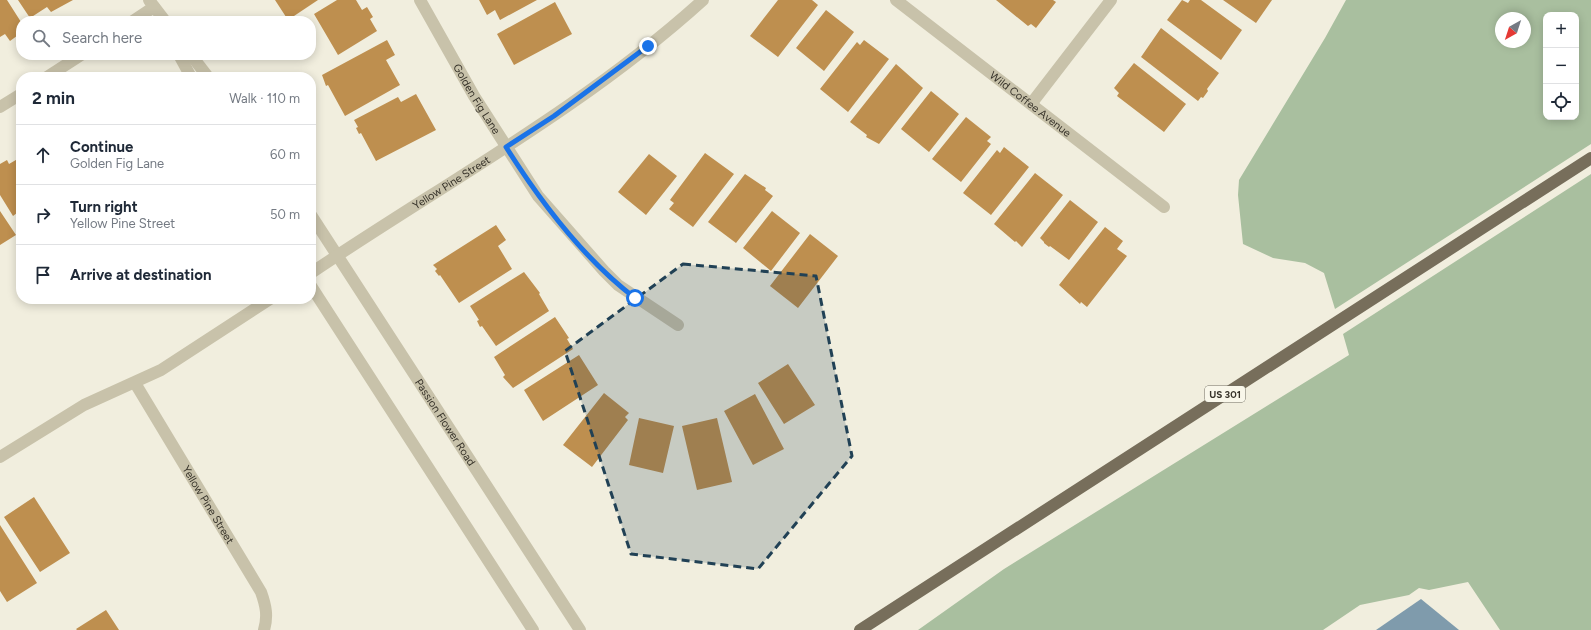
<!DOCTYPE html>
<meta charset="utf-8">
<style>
body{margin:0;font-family:Figtree,sans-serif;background:#f6f6f7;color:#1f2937}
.controls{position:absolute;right:12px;top:12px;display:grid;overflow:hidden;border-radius:8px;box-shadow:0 2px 10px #0003}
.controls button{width:36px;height:36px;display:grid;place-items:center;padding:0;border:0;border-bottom:1px solid #e0e1e3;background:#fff;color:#1f2937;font:20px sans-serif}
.compass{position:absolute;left:1495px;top:12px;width:36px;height:36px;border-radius:50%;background:#fff;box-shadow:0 2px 10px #0003;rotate:219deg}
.stop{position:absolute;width:12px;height:12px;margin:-9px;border:3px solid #1a73e8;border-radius:50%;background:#fff}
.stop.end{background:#1a73e8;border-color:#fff;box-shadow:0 1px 4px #0008}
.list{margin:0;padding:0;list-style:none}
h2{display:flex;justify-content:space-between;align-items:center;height:52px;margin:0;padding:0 16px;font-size:17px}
h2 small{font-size:13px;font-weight:400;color:#747a83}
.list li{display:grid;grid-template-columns:26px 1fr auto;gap:12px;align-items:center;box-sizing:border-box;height:60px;padding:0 16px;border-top:1px solid #e0e1e3}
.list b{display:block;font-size:15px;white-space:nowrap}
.list p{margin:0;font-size:13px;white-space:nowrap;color:#747a83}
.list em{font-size:13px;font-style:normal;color:#747a83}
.icon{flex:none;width:22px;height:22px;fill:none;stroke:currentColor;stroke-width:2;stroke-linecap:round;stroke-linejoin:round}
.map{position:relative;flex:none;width:1591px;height:630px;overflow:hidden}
.search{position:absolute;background:#fff;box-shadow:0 2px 10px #0003;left:16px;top:16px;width:300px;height:44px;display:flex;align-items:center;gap:10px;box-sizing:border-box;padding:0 14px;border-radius:16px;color:#747a83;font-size:15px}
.panel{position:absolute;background:#fff;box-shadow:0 2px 10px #0003;left:16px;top:72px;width:300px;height:232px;border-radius:16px}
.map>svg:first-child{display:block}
.green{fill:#a9bf9f;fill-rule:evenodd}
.water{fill:#7f9bac}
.building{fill:#be8f4f}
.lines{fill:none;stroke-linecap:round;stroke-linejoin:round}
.street{stroke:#c8c2aa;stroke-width:12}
.primary{stroke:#776e5b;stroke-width:12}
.route{stroke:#1a73e8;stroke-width:5}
.marked{fill:#214155;fill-opacity:0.2;stroke:#214155;stroke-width:3;stroke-dasharray:8 5;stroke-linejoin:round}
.labels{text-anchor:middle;stroke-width:3.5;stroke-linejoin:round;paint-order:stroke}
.shield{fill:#f9f7ea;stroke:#706d63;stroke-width:1}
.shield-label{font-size:10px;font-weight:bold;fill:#363229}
.street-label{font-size:11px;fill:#363229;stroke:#f9f7ea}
</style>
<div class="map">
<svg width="1591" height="630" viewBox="0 0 1591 630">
<rect width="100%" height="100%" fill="#f1eede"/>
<path class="green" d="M 1346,0 L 1591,0 L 1591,144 L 1335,309 L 1324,273 L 1305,263 L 1273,258 L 1243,244 L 1238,195 L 1239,180 L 1325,38 ZM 1546,15 L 1576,15 L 1576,117 L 1546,117 ZM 1501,18 L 1525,18 L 1525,42 L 1501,42 Z
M 1591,174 L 1591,630 L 1500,630 L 1468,582 L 1429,590 L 1419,588 L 1409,595 L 1360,605 L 1323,630 L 918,630 L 1004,569 L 1349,355 L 1343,334 Z"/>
<path class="water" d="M 1421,599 L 1459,630 L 1376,630 Z"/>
<path class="building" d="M 0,0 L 7,0 L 21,22 L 21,33 L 10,41 L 5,34 L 0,37 Z
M 18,0 L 73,0 L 51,12 L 47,7 L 30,18 Z
M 275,0 L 318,0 L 288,20 Z
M 337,0 L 356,0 L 362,10 L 367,7 L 373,17 L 370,19 L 377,31 L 338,55 L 314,14 Z
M 479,0 L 537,0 L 500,20 L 495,10 L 487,15 Z
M 778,0 L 812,0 L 818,5 L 778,57 L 750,36 Z
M 996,0 L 1053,0 L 1056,2 L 1036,28 L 1031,24 L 1028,26 Z
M 1182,0 L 1188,3 L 1190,0 L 1201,0 L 1242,30 L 1221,60 L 1167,20 Z
M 1223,0 L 1272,0 L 1256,23 Z
M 555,2 L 572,34 L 514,65 L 497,34 Z
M 826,10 L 854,32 L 824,71 L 796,48 Z
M 1161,28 L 1219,73 L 1207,89 L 1208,91 L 1203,98 L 1201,97 L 1198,101 L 1141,57 Z
M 387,40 L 395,55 L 386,60 L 400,85 L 345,116 L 328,85 L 326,86 L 322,75 Z
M 864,40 L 889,59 L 848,112 L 820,89 L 857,42 L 860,45 Z
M 1134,63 L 1186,104 L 1164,132 L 1117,96 L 1119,93 L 1114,88 Z
M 896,64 L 923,88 L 879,144 L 866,137 L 867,135 L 850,122 Z
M 931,91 L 959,114 L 929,152 L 901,129 Z
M 416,94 L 436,130 L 376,161 L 361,133 L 359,134 L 356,128 L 358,127 L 354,120 L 398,97 L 401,102 Z
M 966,117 L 991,137 L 987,141 L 991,144 L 961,182 L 932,159 Z
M 1004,147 L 1029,167 L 991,215 L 963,193 L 997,150 L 1000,153 Z
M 705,153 L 734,174 L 693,227 L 669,209 L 674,203 L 670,200 Z
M 649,154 L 677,176 L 646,215 L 618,192 Z
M 21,157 L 21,210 L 13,216 L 0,195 L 0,164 L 7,160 L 9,164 Z
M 1035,173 L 1063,195 L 1022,247 L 1016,241 L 1015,242 L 994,224 Z
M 745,174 L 766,188 L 765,190 L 773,196 L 736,243 L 708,222 Z
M 1070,200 L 1098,222 L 1069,260 L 1050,246 L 1049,247 L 1044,243 L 1044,242 L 1040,238 Z
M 0,211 L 16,235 L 0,245 Z
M 772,211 L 800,233 L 771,271 L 743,248 Z
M 496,225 L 506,240 L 498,246 L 512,269 L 459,303 L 440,275 L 439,276 L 435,271 L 437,269 L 433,265 Z
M 1105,227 L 1123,241 L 1117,249 L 1127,256 L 1087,307 L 1081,302 L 1080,304 L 1059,285 Z
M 810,234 L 838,256 L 798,308 L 770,286 Z
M 524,272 L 540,293 L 539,294 L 549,311 L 496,346 L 482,326 L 480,327 L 477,321 L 479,320 L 470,306 Z
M 555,317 L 569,338 L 567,339 L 573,349 L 513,388 L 503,377 L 505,375 L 494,357 Z
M 579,355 L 598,385 L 543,421 L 524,390 Z
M 788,364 L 815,405 L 784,424 L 758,383 Z
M 604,393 L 629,413 L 625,417 L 628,420 L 592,467 L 563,445 Z
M 755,394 L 784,449 L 753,465 L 724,411 Z
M 639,418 L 674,426 L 663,473 L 629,465 Z
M 717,418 L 732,482 L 697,490 L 682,426 Z
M 34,497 L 70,553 L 40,572 L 4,517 Z
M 0,525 L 37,583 L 7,602 L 0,591 Z
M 106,610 L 119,630 L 77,630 L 76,629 Z"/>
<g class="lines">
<g class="street">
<path d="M 149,0 L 165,21"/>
<path id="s1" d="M 420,0 L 474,96 L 538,196 L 604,271 L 618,285 L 678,325"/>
<path id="s2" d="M 896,0 L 1164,207"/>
<path d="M 133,21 L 154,7"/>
<path d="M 179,55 L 191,77"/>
<path d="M 191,55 L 208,77"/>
<path d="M 47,77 L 81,55"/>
<path d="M 1031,104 L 1111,0"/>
<path d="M 0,107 L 21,94"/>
<path id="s3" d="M 311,215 L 580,630"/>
<path id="s4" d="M 311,273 C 443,184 585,107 703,0"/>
<path d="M 311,286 L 533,630"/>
<path id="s5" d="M 135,383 L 261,592 C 266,606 268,616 264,630"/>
<path d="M 0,457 L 84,405 L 161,370 L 270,299"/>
</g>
<path class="primary" d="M 860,630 L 1591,158"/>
</g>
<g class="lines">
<path class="route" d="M 635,298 C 584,259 540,201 506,147 L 554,116 L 648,46"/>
</g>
<path class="marked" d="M 683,264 L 816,276 L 852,456 L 758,569 L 631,554 L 565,351 Z"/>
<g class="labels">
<rect class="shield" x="1205" y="386" width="40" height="16" rx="3"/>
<g class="shield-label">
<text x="1225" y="398">US 301</text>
</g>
<g class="street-label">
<text dy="4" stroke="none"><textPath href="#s1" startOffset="114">Golden Fig Lane</textPath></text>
<text dy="4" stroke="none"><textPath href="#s2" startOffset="170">Wild Coffee Avenue</textPath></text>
<text dy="4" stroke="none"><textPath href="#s4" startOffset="167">Yellow Pine Street</textPath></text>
<text dy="4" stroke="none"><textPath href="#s3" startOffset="247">Passion Flower Road</textPath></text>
<text dy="4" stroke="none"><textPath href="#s5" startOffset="142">Yellow Pine Street</textPath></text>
</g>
</g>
</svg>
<div class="controls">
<button>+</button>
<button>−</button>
<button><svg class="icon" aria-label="locate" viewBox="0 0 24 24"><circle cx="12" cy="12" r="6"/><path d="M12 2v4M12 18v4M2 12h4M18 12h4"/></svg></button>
</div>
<svg class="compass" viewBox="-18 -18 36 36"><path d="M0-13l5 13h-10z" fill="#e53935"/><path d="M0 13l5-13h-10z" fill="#747a83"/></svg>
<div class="stop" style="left:635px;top:298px"></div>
<div class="stop end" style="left:648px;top:46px"></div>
<div class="search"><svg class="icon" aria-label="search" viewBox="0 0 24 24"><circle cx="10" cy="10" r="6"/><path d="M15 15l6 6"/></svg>Search here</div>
<section class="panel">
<h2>2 min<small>Walk · 110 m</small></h2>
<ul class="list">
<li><svg class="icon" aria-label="ahead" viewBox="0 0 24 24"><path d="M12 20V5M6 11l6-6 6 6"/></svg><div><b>Continue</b><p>Golden Fig Lane</p></div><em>60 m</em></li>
<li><svg class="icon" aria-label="right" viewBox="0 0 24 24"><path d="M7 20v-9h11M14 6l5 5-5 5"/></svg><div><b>Turn right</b><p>Yellow Pine Street</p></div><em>50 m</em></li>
<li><svg class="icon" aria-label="arrive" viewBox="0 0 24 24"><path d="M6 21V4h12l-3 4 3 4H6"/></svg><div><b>Arrive at destination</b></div></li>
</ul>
</section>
</div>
